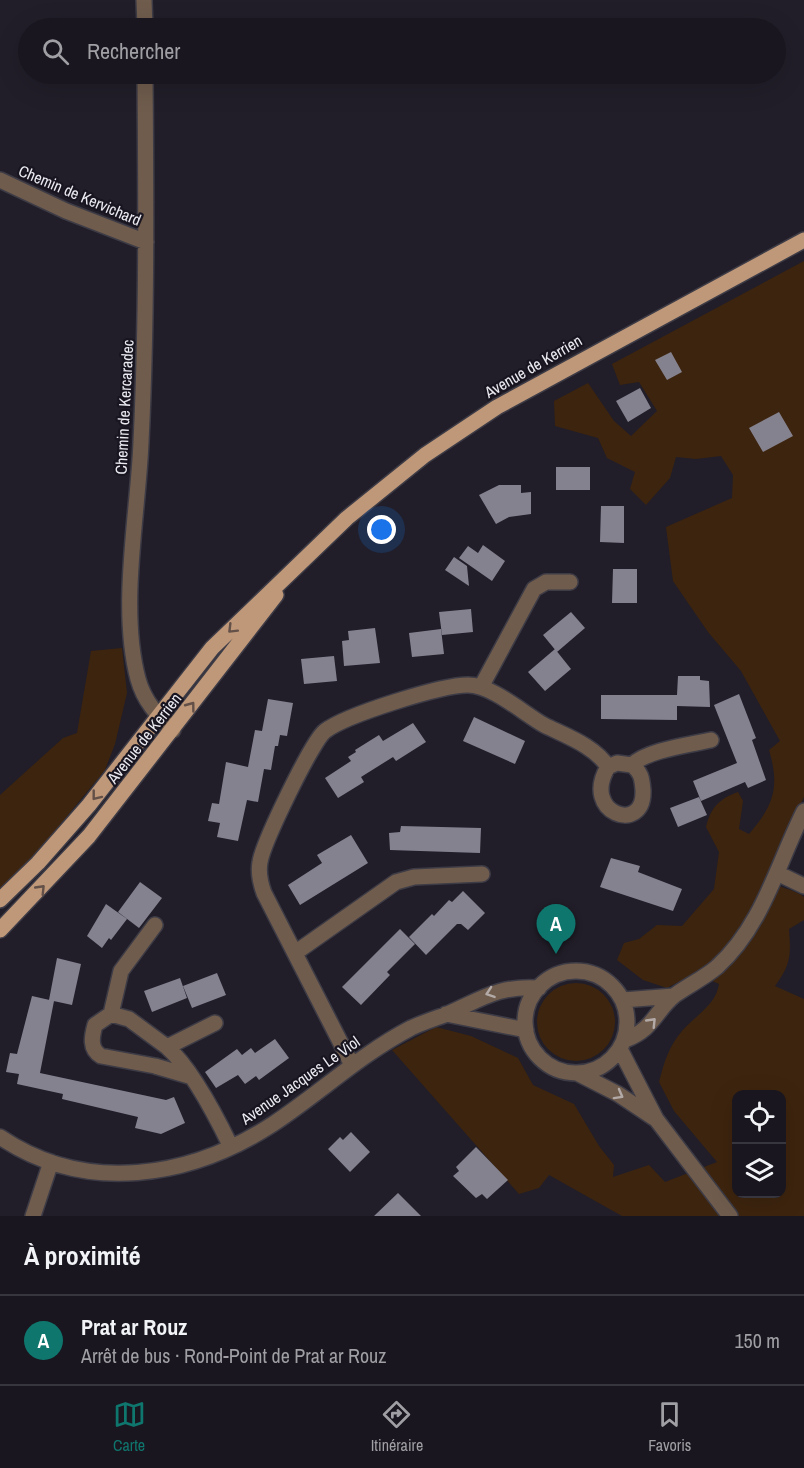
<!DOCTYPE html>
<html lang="fr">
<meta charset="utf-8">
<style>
body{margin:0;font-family:"Archivo Narrow",sans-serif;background:#221f28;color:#f1f3f6}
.controls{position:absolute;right:18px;bottom:18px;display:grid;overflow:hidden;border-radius:12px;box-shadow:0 6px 24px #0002}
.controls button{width:54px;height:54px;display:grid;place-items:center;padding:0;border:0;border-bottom:2px solid #37353d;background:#19161f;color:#f1f3f6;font:30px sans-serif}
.you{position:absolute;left:382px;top:530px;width:21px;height:21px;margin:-15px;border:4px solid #fff;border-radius:50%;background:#1a73e8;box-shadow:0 0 0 9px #1a73e833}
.badge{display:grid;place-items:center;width:39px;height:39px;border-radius:50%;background:#0f766e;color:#fff;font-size:20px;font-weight:700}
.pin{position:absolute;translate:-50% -50px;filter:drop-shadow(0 2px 3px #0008)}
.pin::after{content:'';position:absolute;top:32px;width:21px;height:18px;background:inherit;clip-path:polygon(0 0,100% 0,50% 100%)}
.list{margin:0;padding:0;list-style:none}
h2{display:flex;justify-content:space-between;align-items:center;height:78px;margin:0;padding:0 24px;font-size:26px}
h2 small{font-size:20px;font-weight:400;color:#9f9fa4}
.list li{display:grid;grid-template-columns:39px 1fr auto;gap:18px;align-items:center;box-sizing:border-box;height:90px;padding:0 24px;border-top:2px solid #37353d}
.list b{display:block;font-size:22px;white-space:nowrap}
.list p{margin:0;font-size:20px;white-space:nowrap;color:#9f9fa4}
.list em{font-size:20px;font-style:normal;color:#9f9fa4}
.icon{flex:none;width:33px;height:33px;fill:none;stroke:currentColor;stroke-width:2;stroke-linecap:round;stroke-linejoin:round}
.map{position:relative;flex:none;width:804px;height:1216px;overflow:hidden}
.search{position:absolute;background:#19161f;box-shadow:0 6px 24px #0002;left:18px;right:18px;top:18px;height:66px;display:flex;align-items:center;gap:15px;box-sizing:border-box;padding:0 21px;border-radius:33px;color:#9f9fa4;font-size:22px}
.sheet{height:168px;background:#19161f}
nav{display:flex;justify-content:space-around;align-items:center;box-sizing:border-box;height:84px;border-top:2px solid #37353d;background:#19161f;font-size:16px;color:#9f9fa4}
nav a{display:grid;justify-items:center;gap:3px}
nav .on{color:#0f766e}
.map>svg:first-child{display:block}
.green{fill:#3d240e;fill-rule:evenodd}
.building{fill:#858290}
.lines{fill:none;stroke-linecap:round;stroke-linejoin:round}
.minor-casing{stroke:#3d3b45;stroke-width:18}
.primary-casing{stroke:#3d3b45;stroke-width:18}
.minor{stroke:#6f5c4d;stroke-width:15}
.primary{stroke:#bf9879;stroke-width:15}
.oneway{stroke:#635048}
.oneway2{stroke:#b3aaa7}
.labels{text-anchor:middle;stroke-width:4.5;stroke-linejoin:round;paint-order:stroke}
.street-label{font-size:16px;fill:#ebeaf1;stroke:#181520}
</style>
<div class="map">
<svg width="804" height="1216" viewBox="0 0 804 1216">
<rect width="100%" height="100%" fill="#211e29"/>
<path class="green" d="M 804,261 L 804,797 L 765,881 C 776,886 798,891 804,897 L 804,920 L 789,929 C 791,956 791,964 775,986 L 804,999 L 804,1216 L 622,1216 L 549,1175 L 539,1188 L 519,1194 L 392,1050 L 436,1027 L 471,1036 L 518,1058 L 533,1085 L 574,1104 L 599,1146 L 614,1165 L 613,1177 L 649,1165 L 665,1182 L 717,1162 L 674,1111 L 659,1082 C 664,1062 669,1046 682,1031 C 696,1015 716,1005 719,984 L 695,973 L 667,988 L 643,980 L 617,960 L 624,943 L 639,939 L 657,925 L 682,926 L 714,889 L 719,852 L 706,827 C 711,807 719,799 738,792 L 743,801 L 739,829 L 749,834 C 774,805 780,787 769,750 L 780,741 L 741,671 L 708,632 L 673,581 L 666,527 L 732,498 L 733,475 L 721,456 L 696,459 L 676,457 L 670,478 L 646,505 L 630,489 L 635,472 L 607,458 L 598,438 L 555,426 L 554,401 L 588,383 L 614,421 L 631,436 L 657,411 L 639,382 L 620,385 L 612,364 ZM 736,1094 L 782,1094 L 782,1194 L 736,1194 Z
M 122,648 L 127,693 L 115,744 L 105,770 L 25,867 L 0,892 L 0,795 L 63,738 L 77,733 L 91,651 Z
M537 1022a39 39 0 1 1 78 0a39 39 0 1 1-78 0Z"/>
<path class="building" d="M 671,352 L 682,372 L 667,380 L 655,360 Z
M 640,388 L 651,408 L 628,422 L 616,401 Z
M 779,412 L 793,436 L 763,452 L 749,428 Z
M 556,467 L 590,467 L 590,490 L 556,490 Z
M 499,485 L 521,485 L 521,493 L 531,492 L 531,514 L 509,517 L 496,524 L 479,495 Z
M 601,506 L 624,506 L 624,543 L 600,542 Z
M 483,545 L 505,561 L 492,581 L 459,558 L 468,546 L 478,553 Z
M 454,557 L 467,566 L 469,586 L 445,570 Z
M 613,569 L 637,569 L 637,603 L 612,603 Z
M 471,609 L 473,632 L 442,635 L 439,612 Z
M 571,612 L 585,628 L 557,652 L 543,635 Z
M 375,628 L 380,663 L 344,666 L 342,641 L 349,640 L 348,631 Z
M 441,629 L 444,654 L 412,657 L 409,633 Z
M 555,649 L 571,669 L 545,691 L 528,672 Z
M 334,656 L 337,681 L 304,684 L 301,659 Z
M 678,676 L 700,676 L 700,680 L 709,681 L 710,707 L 677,706 L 677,720 L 601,719 L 601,695 L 677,695 Z
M 739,694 L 756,738 L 752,740 L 766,780 L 748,788 L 745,782 L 701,801 L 693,781 L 737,763 L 714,705 Z
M 268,699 L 293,703 L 287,736 L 280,735 L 278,746 L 275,746 L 271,770 L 264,769 L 258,802 L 247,800 L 238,841 L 217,837 L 220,823 L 208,821 L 212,803 L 219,804 L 226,762 L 248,767 L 255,730 L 262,731 Z
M 474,717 L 525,741 L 515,764 L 463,741 Z
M 413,723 L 426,742 L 396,761 L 393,757 L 361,777 L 364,782 L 338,798 L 325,778 L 351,761 L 348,757 L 356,752 L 355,750 L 379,735 L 383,741 Z
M 699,797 L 707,815 L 678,827 L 670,808 Z
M 401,826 L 481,828 L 480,853 L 390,850 L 389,833 L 400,832 Z
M 351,835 L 368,863 L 300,905 L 288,885 L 322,863 L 317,855 Z
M 611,858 L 640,866 L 638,872 L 682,889 L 673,911 L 600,887 Z
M 140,882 L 162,898 L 139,928 L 118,912 Z
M 463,891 L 485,913 L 468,930 L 461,924 L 457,924 L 426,955 L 409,937 L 432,914 L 434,916 L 449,900 L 452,902 Z
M 106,904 L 127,919 L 111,940 L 109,938 L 102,948 L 87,936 Z
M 400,929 L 415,944 L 387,972 L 390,975 L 361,1005 L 342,987 Z
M 57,958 L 81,964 L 72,1005 L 49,1000 Z
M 217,973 L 226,995 L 192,1008 L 183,986 Z
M 180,978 L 187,998 L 152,1012 L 144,991 Z
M 32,996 L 54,1001 L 40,1073 L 166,1100 L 174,1097 L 185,1123 L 161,1134 L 135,1128 L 138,1117 L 62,1099 L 63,1094 L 17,1084 L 19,1074 L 6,1072 L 10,1053 L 17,1054 Z
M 275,1039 L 289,1058 L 259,1080 L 256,1076 L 245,1084 L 238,1075 L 216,1088 L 205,1072 L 237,1049 L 242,1055 L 251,1048 L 255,1053 Z
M 351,1132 L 370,1152 L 350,1172 L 328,1149 L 340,1137 L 343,1140 Z
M 476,1147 L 508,1180 L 487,1199 L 482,1194 L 476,1198 L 453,1176 L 459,1171 L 456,1167 Z
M 398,1193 L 421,1216 L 374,1216 Z"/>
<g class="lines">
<g class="minor-casing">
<path id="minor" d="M 144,0 L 145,28
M 145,74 C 146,197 147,319 141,442 C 138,515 119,608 138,679 C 144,701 157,715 173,730
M 0,180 L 66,211 L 146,242
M 481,687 L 534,589 L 546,582 L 570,582
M 632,765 C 647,750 689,745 711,740
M 777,873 L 804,886
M 295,953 L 396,882 L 414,877 L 482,874
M525 1022a51 51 0 1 1 102 0a51 51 0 1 1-102 0Z
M 623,1000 L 674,996
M 111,1014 L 121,971 L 155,925
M 446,1014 L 526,1030
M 625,1040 C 654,1029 655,1011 675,995 C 689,985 704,978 717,967 C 763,925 777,865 804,811
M 167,1047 L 215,1023
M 620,1049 L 656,1119 L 730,1216
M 352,1065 L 264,893 C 260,882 258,873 260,862 C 263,843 312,741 325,731 C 346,715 441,685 468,685 C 492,685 523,713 544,725 C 566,736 595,746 608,767 L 617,763 L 632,765 C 641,772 642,778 643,790 C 645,836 580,813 608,767
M 579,1074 L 618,1094 L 654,1118
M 189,1076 L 155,1066 L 101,1056 C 89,1049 92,1036 95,1025 L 111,1014 L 129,1019 L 167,1047 C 191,1068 217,1118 231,1147
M 0,1137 C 86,1195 190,1178 273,1124 C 320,1093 361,1054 411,1028 C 422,1023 433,1019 445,1015 C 480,1000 498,985 539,988
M 33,1216 L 51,1162"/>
</g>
<g class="primary-casing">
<path id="primary" d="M 0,900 L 38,863 L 89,805 L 212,648 L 347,518 L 425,455 L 497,407 L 804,240
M 0,930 L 89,836 L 276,595"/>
</g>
<use href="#minor" class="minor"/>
<use href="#primary" class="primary"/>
</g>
<defs><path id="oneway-chevron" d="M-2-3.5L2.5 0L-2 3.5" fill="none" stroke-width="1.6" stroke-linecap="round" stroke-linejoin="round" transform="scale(1.5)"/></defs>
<g class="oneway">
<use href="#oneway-chevron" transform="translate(232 629) rotate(135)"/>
<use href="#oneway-chevron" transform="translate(191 706) rotate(-53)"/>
<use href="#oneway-chevron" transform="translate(96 796) rotate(128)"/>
<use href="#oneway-chevron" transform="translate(41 889) rotate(-46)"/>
</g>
<g class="oneway2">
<use href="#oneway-chevron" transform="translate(490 993) rotate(161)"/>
<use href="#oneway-chevron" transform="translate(652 1022) rotate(-46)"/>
<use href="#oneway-chevron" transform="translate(619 1095) rotate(29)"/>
</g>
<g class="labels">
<g class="street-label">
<text transform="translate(80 195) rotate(23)" y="6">Chemin de Kervichard</text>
<text transform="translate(533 366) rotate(-30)" y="6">Avenue de Kerrien</text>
<text transform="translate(124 407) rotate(-87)" y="6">Chemin de Kercaradec</text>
<text transform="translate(144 738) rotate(-52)" y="6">Avenue de Kerrien</text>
<text transform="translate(300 1080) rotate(-35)" y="6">Avenue Jacques Le Viol</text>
</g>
</g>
</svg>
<div class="controls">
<button><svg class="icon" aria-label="locate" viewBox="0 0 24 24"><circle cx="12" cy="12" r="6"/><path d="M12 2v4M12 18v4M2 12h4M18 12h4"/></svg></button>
<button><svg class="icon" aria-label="layers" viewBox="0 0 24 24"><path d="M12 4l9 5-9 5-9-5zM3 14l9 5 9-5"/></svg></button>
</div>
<div class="you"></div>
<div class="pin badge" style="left:556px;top:954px">A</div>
<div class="search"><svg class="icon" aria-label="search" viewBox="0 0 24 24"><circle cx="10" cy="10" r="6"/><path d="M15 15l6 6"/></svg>Rechercher</div>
</div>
<section class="sheet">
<h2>À proximité<small></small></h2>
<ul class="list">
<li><span class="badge">A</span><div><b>Prat ar Rouz</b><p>Arrêt de bus · Rond-Point de Prat ar Rouz</p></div><em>150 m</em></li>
</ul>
</section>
<nav>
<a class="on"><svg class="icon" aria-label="map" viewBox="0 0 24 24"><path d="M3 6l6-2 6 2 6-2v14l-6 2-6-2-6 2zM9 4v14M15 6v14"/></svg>Carte</a>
<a><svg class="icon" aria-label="directions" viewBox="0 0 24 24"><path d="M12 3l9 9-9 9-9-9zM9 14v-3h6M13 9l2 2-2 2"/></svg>Itinéraire</a>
<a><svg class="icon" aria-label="saved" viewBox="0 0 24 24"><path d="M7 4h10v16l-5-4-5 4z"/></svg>Favoris</a>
</nav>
